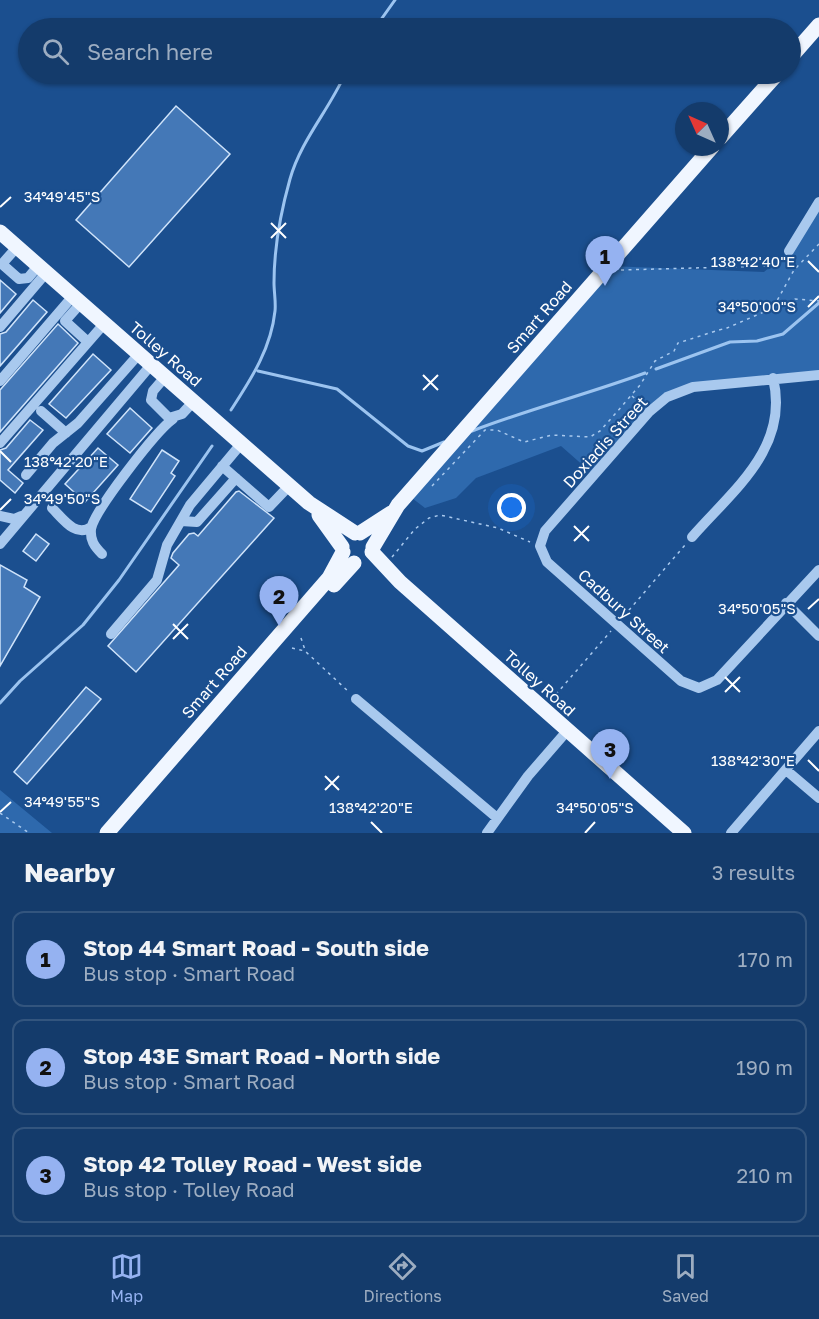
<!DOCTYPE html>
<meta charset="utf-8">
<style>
body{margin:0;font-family:"Golos Text",sans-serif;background:#1d4271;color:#f1f3f6}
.compass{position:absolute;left:675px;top:102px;width:54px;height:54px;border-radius:50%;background:#143b6b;box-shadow:0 2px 4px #0004;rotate:315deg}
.you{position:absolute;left:512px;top:508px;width:21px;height:21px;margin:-15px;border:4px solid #fff;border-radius:50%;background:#1a73e8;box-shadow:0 0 0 9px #1a73e833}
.badge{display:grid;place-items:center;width:39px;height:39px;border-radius:50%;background:#95b2f1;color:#111;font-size:20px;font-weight:700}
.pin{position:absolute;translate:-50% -50px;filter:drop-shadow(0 2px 3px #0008)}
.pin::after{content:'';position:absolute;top:32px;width:21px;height:18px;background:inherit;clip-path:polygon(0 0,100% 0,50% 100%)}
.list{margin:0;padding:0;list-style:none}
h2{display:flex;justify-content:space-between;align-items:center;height:78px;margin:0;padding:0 24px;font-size:26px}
h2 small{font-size:20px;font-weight:400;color:#9dadc1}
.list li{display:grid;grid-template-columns:39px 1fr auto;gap:18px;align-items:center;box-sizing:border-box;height:96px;margin:0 12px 12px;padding:0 12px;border:2px solid #33557e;border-radius:12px}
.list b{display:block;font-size:22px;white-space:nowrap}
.list p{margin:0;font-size:20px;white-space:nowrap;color:#9dadc1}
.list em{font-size:20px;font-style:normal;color:#9dadc1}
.icon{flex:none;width:33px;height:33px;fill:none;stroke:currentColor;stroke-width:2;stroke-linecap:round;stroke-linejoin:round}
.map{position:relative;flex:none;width:819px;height:833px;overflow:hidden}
.search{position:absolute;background:#143b6b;box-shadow:0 2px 4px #0004;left:18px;right:18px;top:18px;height:66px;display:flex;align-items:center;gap:15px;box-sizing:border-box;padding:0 21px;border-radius:33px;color:#9dadc1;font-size:22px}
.sheet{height:402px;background:#143b6b}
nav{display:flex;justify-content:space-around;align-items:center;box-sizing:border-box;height:84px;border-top:2px solid #33557e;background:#143b6b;font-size:16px;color:#9dadc1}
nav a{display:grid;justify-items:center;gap:3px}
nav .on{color:#95b2f1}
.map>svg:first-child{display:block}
.green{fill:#2e69ad}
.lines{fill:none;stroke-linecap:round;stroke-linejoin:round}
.stream{stroke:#9cc4f0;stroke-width:3}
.building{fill:#4478b7;stroke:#cfe3fa;stroke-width:1.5}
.path{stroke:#a9c9ee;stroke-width:1.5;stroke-dasharray:3 4.5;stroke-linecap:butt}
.minor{stroke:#a9c9ee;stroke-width:10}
.major{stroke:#f0f6ff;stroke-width:15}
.ticks{fill:none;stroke:#fff;stroke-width:2}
.labels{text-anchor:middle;stroke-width:4.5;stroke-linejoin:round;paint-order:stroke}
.street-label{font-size:16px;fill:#fff;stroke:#1b4f8f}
.ticks-label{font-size:15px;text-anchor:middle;fill:#fff;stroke:#1b4f8f;stroke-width:4.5;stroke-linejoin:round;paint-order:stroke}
</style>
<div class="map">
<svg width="819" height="833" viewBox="0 0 819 833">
<rect width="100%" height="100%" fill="#1b4f8f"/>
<path class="green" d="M 819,202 L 819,375 L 704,384 L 661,402 L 594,475 L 561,446 L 476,478 L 456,498 L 425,508 L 408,495 L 608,266 L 764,272 L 789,251 Z
M 0,790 L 52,833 L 0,833 Z"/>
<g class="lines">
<path class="stream" d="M 375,28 L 395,0
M 656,369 L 730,342 L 757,341 L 783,334 L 819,303
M 258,371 L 337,389 L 408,446 L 422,451 L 444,442
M 231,410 C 251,379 271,349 275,311 C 276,302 274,292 274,283 C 274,250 281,211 290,179 C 301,140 329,110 345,74
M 472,431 C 529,409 588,394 645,373
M 0,703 L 20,681 L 83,625 L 119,580 L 212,446"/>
</g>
<path class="building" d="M 176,106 L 230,154 L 129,267 L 76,220 Z
M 0,280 L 16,294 L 0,313 Z
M 33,300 L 47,312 L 0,366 L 0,334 L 6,332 Z
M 58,324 L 78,343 L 0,432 L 0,390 Z
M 93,354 L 111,370 L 66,418 L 49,404 Z
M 130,408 L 152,428 L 130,453 L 107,434 Z
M 30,420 L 43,430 L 8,470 L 23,483 L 15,493 L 0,480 L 0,450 L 6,448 Z
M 98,448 L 118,465 L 85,502 L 65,484 Z
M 162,450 L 179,461 L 171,473 L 175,476 L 151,512 L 130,499 Z
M 239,491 L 274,518 L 136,672 L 108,646 L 179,565 L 171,558 L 173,553 L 189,534 L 194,533 L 198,536 L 236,492 Z
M 36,534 L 49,544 L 36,561 L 23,551 Z
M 0,565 L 27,580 L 24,587 L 40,597 L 0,666 Z
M 86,687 L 101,699 L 27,784 L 14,772 Z"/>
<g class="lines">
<path class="path" d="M 621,270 L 767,266 L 781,256
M 774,308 L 795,299 L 819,301
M 632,396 L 642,405
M 432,486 L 485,430 L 497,430 L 524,442 L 552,435 L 590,437 L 600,431 L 616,413 L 640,385 L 655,361 L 674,351 L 678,343 C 685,341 724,328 727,328 L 773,308 L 794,270 L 819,244
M 392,557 L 415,529 L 429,518 L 440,515 L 498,528 L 530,542
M 624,616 L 685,545
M 301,638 L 305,650
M 292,648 L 305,651 L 350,693
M 551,700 L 611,631
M 0,813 L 29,833"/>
<path class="minor" d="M 17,247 L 2,264 L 19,279 L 28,278 L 38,266
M 789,251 L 819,202
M 81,303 L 65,321 L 88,342
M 0,327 L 46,273
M 819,375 L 693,387 L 667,397 L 649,412 L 545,531 L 540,546 L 547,562 L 681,681 L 699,688 L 717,680 L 819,570
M 165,377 L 153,391 L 151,400 L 169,418 L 182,414 L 193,402
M 0,381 L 73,296
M 41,411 L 66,433
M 0,443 L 104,324
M 222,466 L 269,507 L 289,486
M 26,475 L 53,443 L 78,423 L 139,354
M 52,508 C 63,519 76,538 91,527
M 0,516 L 14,519 L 21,516
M 181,521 L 197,522 L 236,478
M 692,537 C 733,490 790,448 773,378
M 0,544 L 151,365
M 102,554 C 94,546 90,540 91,529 C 94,511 156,431 173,419
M 786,603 L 819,636
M 111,634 L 157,580 L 167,545 L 190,505 L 241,444
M 356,699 L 496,817
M 786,770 L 819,798
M 487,833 L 528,776 L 567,731
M 731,833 L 819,731"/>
<path class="major" d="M 790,58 L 819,25
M 720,138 L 777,74
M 0,232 L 309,503 L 355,533
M 319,515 L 342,547
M 360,533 L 391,513
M 373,547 L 398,505 L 712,147
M 372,552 L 400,582 L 684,833
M 334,585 L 354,563
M 107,833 L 329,578 L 343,552"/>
</g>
<path class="ticks" d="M 0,207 L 11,197M 271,223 L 286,238M 271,238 L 286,223M 808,261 L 819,272M 808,307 L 819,296M 423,375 L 438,390M 423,390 L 438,375M 0,451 L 11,462M 0,510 L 11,499M 574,526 L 589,541M 574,541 L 589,526M 808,609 L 819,599M 173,624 L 188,639M 173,639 L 188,624M 725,677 L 740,692M 725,692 L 740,677M 808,760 L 819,771M 325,776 L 339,790M 325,790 L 339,776M 0,812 L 11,802M 371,822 L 382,833M 585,833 L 595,822"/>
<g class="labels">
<g class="street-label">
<text transform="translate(539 317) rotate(-49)" y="6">Smart Road</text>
<text transform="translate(166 354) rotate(41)" y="6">Tolley Road</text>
<text transform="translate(605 442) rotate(-48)" y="6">Doxiadis Street</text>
<text transform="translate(624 611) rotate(42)" y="6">Cadbury Street</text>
<text transform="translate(214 682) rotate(-49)" y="6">Smart Road</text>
<text transform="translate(540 683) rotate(42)" y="6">Tolley Road</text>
</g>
</g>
<g class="ticks-label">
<text x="62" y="202">34°49'45"S</text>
<text x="753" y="267">138°42'40"E</text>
<text x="757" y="312">34°50'00"S</text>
<text x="66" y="467">138°42'20"E</text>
<text x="62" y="504">34°49'50"S</text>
<text x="757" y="614">34°50'05"S</text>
<text x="753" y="766">138°42'30"E</text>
<text x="62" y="807">34°49'55"S</text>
<text x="595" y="813">34°50'05"S</text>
<text x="371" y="813">138°42'20"E</text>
</g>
</svg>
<svg class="compass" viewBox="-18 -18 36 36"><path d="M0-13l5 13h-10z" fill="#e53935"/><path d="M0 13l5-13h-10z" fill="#9dadc1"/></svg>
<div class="you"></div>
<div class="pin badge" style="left:605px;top:286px">1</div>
<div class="pin badge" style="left:279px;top:626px">2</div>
<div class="pin badge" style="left:610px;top:779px">3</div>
<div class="search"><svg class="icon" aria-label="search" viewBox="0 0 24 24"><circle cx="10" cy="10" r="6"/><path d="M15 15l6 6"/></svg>Search here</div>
</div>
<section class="sheet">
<h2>Nearby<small>3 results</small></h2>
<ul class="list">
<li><span class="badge">1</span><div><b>Stop 44 Smart Road - South side</b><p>Bus stop · Smart Road</p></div><em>170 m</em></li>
<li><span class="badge">2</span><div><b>Stop 43E Smart Road - North side</b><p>Bus stop · Smart Road</p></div><em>190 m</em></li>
<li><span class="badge">3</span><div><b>Stop 42 Tolley Road - West side</b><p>Bus stop · Tolley Road</p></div><em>210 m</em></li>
</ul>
</section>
<nav>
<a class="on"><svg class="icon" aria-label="map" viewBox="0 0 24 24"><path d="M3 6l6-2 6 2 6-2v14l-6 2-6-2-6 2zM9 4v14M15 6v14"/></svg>Map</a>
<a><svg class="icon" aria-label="directions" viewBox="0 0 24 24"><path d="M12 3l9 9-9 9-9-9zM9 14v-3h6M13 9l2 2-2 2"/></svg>Directions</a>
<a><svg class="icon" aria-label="saved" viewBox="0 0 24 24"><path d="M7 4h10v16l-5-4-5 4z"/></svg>Saved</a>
</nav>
